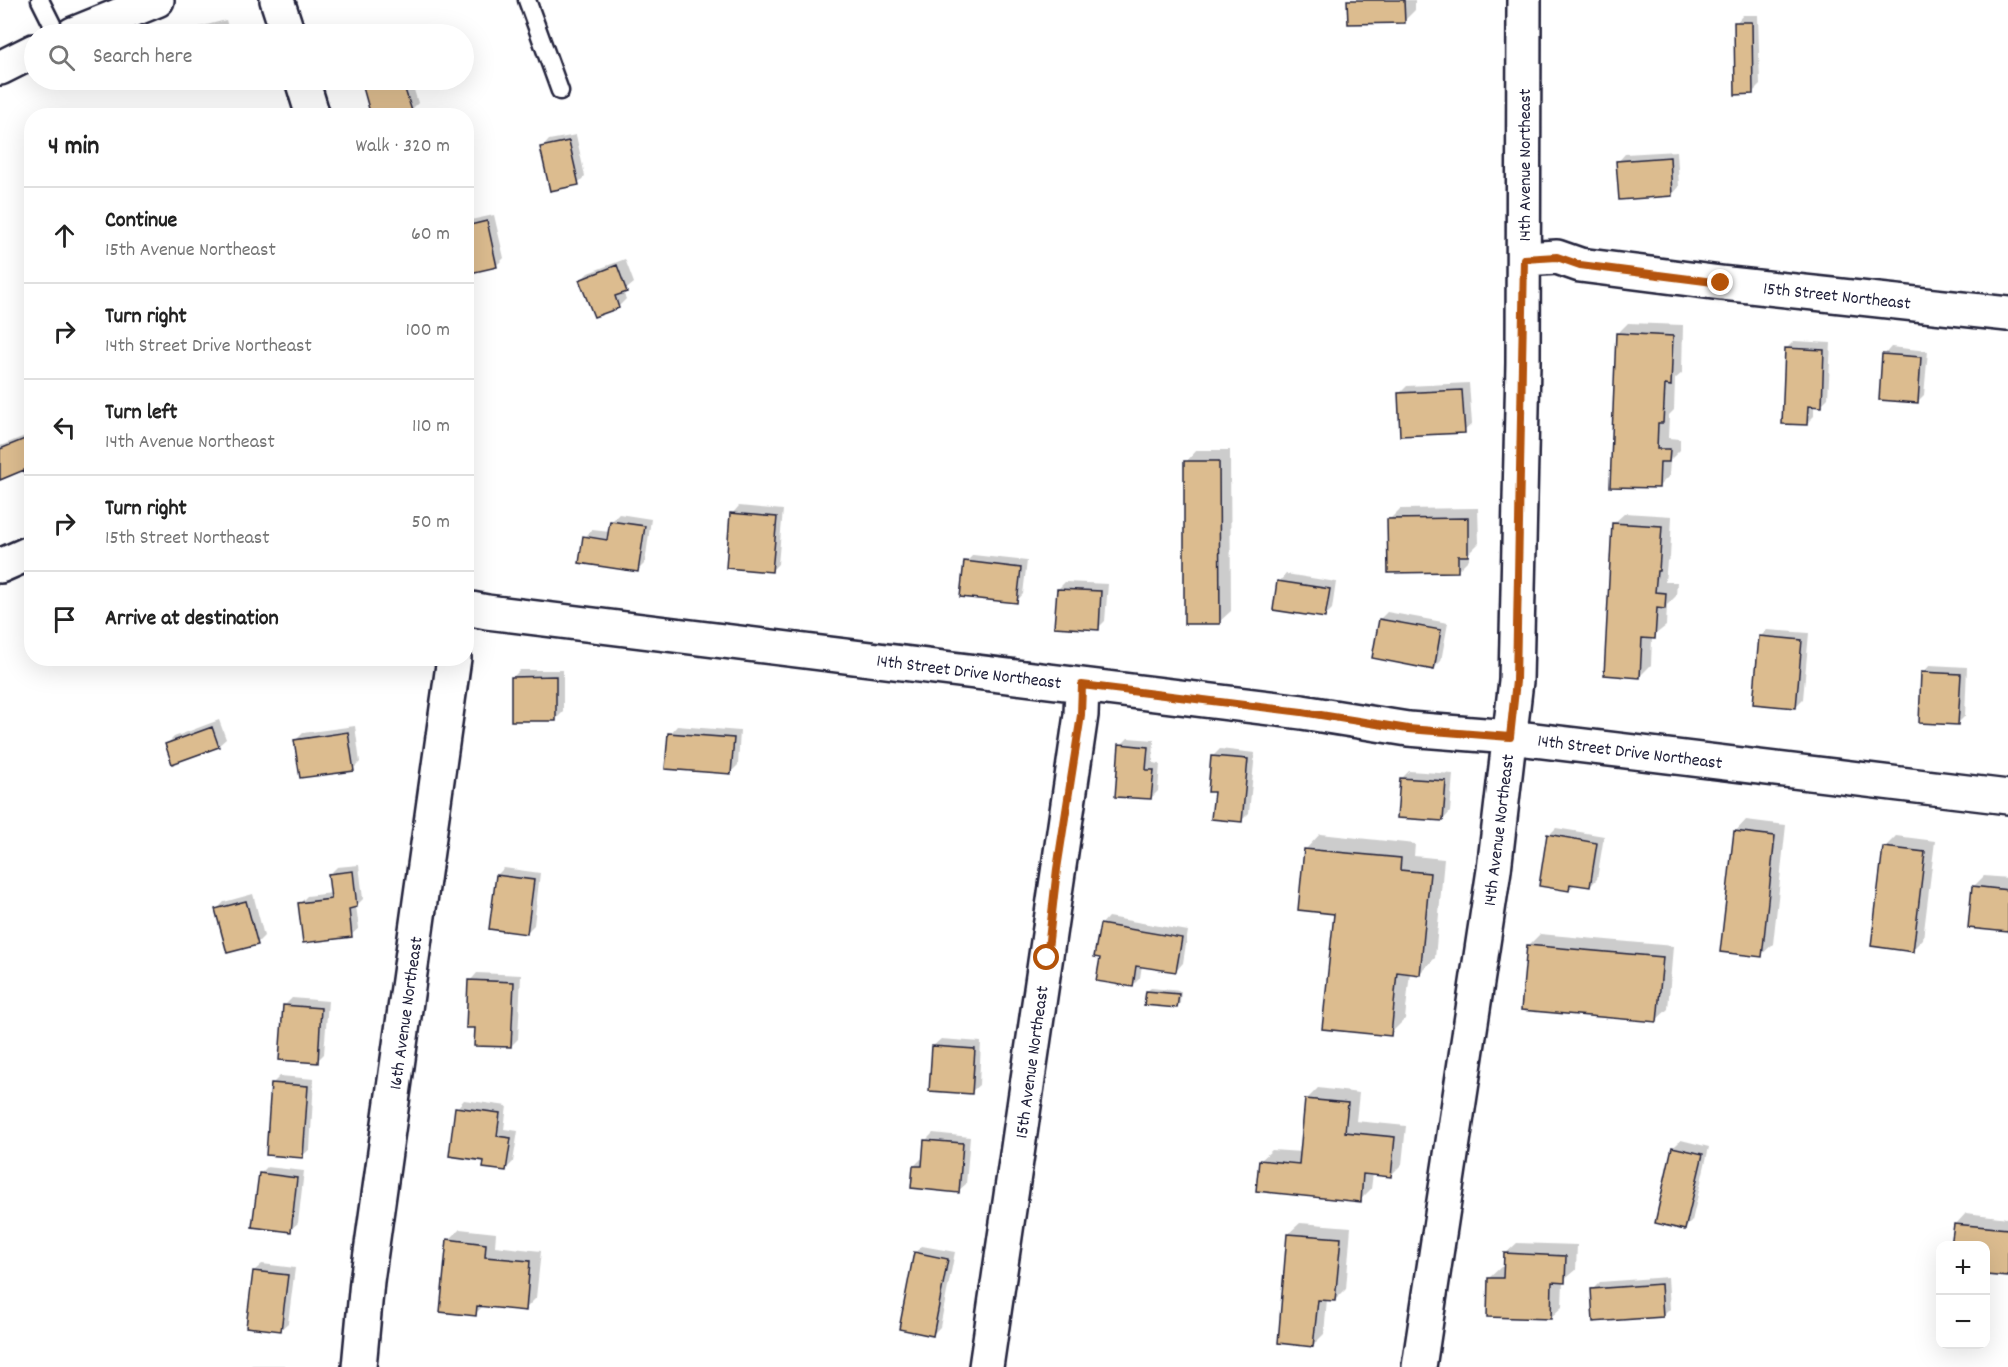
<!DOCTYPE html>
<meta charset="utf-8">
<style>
body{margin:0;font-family:Dekko,sans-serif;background:#f6f6f6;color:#222}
.controls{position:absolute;right:18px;bottom:18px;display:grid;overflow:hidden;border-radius:12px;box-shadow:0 6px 24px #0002}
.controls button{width:54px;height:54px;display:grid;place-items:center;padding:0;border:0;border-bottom:2px solid #e0e0e0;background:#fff;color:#222;font:30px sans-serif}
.stop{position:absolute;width:18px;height:18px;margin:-14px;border:4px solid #b45309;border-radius:50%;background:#fff}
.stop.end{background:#b45309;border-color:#fff;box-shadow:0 2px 6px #0008}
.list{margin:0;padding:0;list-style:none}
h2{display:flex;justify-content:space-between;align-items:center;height:78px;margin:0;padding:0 24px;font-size:26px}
h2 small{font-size:20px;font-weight:400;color:#767676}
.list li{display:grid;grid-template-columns:39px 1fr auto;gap:18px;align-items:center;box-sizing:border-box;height:96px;padding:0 24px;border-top:2px solid #e0e0e0}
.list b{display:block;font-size:22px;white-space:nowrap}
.list p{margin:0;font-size:20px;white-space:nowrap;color:#767676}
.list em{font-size:20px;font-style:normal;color:#767676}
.icon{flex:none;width:33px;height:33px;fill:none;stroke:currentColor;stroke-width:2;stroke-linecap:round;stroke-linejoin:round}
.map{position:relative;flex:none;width:2008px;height:1367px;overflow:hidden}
.search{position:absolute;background:#fff;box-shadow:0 6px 24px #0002;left:24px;top:24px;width:450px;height:66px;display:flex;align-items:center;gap:15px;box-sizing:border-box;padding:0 21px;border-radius:33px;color:#767676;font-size:22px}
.panel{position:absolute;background:#fff;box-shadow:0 6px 24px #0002;left:24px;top:108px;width:450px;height:558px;border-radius:24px}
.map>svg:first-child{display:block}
.shadow{fill:#0003}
.building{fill:#dcbc8f;stroke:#22223b;stroke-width:1.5}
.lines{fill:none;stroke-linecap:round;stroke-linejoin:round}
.lane-casing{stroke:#22223b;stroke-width:21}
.street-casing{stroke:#22223b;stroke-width:38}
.lane{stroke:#fff;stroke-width:16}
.street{stroke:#fff;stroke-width:33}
.route{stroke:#b45309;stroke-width:8}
.labels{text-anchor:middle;stroke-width:4.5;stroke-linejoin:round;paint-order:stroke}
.street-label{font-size:18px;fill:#22223b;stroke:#fff}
</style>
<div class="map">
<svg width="2008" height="1367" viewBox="0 0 2008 1367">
<rect width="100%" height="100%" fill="#fff"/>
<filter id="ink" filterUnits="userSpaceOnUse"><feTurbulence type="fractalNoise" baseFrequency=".0167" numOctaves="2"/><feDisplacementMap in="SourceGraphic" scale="12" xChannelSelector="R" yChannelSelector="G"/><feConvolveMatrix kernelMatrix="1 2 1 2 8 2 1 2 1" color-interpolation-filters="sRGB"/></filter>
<g filter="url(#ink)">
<path class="shadow" d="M 1349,0 L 1415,0 L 1415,10 L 1404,21 Z
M 1743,15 L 1758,15 L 1760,85 L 1752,93 L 1736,23 Z
M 226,20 L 230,34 L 185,34 L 191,29 Z
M 362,80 L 411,80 L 418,103 L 411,110 L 373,116 Z
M 256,112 L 257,116 L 245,116 Z
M 576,135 L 585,176 L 578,183 L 542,148 L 549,140 Z
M 1677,151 L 1679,187 L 1672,195 L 1618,162 L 1625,154 Z
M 494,215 L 504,258 L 496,266 L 466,272 L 466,221 Z
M 625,259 L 634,283 L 623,292 L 626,299 L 619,306 L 595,316 L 581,280 L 588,273 Z
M 1628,323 L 1683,325 L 1682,373 L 1675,379 L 1674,410 L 1669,415 L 1668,438 L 1680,439 L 1680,450 L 1670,460 L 1669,476 L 1658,487 L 1617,334 Z
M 1794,341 L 1831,343 L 1828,398 L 1821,405 L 1814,405 L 1814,416 L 1807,423 L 1786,349 Z
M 1891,347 L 1928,351 L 1924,395 L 1917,402 L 1884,355 Z
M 1469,383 L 1472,424 L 1464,431 L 1399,394 L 1407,386 Z
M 32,433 L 32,480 L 25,468 L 0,479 L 0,446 Z
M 1197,450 L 1230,450 L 1231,611 L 1219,622 L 1186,462 Z
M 739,506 L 783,510 L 778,564 L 771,571 L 732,514 Z
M 1478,508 L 1479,543 L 1469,553 L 1469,559 L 1458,570 L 1389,520 L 1400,509 Z
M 1625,513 L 1672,516 L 1670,558 L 1667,561 L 1665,582 L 1677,582 L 1676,596 L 1667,605 L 1666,626 L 1652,637 L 1651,665 L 1640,676 L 1613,524 Z
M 619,514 L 651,519 L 645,563 L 637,571 L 585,537 L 592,530 L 610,532 L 612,521 Z
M 973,555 L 1027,561 L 1023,594 L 1016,602 L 966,562 Z
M 1286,574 L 1336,582 L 1332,609 L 1324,617 L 1279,582 Z
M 1065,582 L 1108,584 L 1105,621 L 1098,628 L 1058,589 Z
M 1387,612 L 1448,623 L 1441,661 L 1434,668 L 1380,619 Z
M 1767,630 L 1809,633 L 1803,699 L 1796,706 L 1760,637 Z
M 1930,665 L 1967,667 L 1965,716 L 1958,723 L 1923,673 Z
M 520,670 L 563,670 L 563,712 L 556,719 L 513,677 Z
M 219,720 L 226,739 L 218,746 L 167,744 L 174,737 Z
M 355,726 L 360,762 L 353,769 L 296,740 L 303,733 Z
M 677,726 L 740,731 L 738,765 L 731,772 L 670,734 Z
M 1128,738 L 1154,740 L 1153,763 L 1160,764 L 1158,791 L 1151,798 L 1121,745 Z
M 1220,749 L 1255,753 L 1249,813 L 1242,820 L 1213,756 Z
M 1409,771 L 1453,774 L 1450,812 L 1443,820 L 1402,778 Z
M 1746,820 L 1786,825 L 1773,944 L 1761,955 L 1735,832 Z
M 1556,828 L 1604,836 L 1597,879 L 1590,886 L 1575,884 L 1569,890 L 1549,835 Z
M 1320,834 L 1415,844 L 1414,856 L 1444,859 L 1435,958 L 1420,973 L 1410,972 L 1405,1019 L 1390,1034 L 1306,849 Z
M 1896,836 L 1935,841 L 1923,939 L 1912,950 L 1885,847 Z
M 359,865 L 363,899 L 356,906 L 359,928 L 351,935 L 300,903 L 307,896 L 332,893 L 329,875 L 337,867 Z
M 504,868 L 540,873 L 534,925 L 526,933 L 497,875 Z
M 1984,876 L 2008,878 L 2008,930 L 1973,887 Z
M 253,894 L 264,936 L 257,943 L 217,909 L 224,902 Z
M 1108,917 L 1188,931 L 1183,963 L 1176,971 L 1142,965 L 1140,978 L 1132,986 L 1102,957 L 1101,925 Z
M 1540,934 L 1673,946 L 1668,1009 L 1656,1020 L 1528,946 Z
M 477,973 L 521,975 L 518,1039 L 511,1046 L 476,1027 L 470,981 Z
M 1151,988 L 1181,991 L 1180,1003 L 1177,1007 L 1147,991 Z
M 292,998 L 328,1001 L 324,1054 L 317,1061 L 285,1005 Z
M 941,1039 L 981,1042 L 979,1085 L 971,1092 L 933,1046 Z
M 280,1076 L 314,1079 L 310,1149 L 302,1156 L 272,1084 Z
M 1318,1088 L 1359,1093 L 1356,1121 L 1406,1126 L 1402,1164 L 1391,1175 L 1373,1173 L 1371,1189 L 1360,1200 L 1260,1161 L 1272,1150 L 1301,1152 L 1307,1099 Z
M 464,1100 L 507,1106 L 504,1129 L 518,1131 L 513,1162 L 506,1169 L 457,1108 Z
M 933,1133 L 970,1137 L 966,1184 L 958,1191 L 914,1166 L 921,1159 L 924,1159 L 926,1140 Z
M 1681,1140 L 1709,1147 L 1692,1221 L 1685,1228 L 1673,1148 Z
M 267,1167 L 304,1171 L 298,1223 L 290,1230 L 260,1174 Z
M 1966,1213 L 2008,1218 L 2008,1276 L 1986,1274 L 1986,1246 L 1955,1225 Z
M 1300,1223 L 1351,1227 L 1346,1289 L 1335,1300 L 1327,1299 L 1324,1334 L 1313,1345 L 1288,1234 Z
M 460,1229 L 496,1233 L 495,1246 L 541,1251 L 536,1298 L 525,1309 L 484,1305 L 475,1314 L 449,1240 Z
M 1517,1243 L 1577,1245 L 1576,1270 L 1563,1281 L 1562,1307 L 1550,1318 L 1489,1278 L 1501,1267 L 1505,1267 L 1505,1254 Z
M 922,1246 L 955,1252 L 940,1327 L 933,1334 L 915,1253 Z
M 262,1264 L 295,1268 L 288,1323 L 280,1330 L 254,1271 Z
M 1668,1277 L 1670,1309 L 1663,1316 L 1593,1289 L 1600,1282 Z
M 252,1365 L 285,1365 L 285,1367 L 250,1367 Z"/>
<path class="building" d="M 1347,0 L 1404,0 L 1405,23 L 1348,24 Z
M 1734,22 L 1752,22 L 1753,94 L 1735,95 Z
M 219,26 L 221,34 L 186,34 Z
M 361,80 L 402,80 L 412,111 L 398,116 L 371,116 Z
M 569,141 L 579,185 L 550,191 L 540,147 Z
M 1670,157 L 1672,196 L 1619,200 L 1616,161 Z
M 487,221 L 497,267 L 466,274 L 466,226 Z
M 617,265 L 627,292 L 615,296 L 619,308 L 594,317 L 579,280 Z
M 1616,333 L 1673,336 L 1671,386 L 1665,385 L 1663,423 L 1658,423 L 1657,449 L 1670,449 L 1669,462 L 1660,462 L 1659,488 L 1610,487 Z
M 1785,348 L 1824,350 L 1822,407 L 1808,406 L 1807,425 L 1782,424 Z
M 1882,354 L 1921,357 L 1918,403 L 1879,400 Z
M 1462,390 L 1465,433 L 1400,436 L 1398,393 Z
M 32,436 L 32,482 L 29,483 L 24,470 L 0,480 L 0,449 Z
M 1184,461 L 1219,461 L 1220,624 L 1184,624 Z
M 730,513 L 777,517 L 772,572 L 726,568 Z
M 1468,518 L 1468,556 L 1458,556 L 1458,572 L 1388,573 L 1387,519 Z
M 610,521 L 645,526 L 638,572 L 579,563 L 583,536 L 607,540 Z
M 1612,523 L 1662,526 L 1659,571 L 1657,571 L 1655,592 L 1666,593 L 1665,609 L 1657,608 L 1655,639 L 1642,638 L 1640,678 L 1604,675 Z
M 964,561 L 1021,568 L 1017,603 L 960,597 Z
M 1277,581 L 1330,589 L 1325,618 L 1273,610 Z
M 1057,589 L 1101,591 L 1099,630 L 1054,627 Z
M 1379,619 L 1441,630 L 1434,670 L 1372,658 Z
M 1759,636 L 1802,640 L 1796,708 L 1753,704 Z
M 1921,672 L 1961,674 L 1958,725 L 1919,723 Z
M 556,676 L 556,721 L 511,721 L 511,677 Z
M 212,727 L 219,747 L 172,764 L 165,744 Z
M 348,732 L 354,771 L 300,778 L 294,740 Z
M 668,733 L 734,738 L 731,774 L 665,769 Z
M 1119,744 L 1148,747 L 1146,770 L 1154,770 L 1151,799 L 1115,797 Z
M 1211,756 L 1248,759 L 1242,822 L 1211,819 L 1214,792 L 1208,792 Z
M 1400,778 L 1446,781 L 1443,821 L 1397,818 Z
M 1734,831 L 1775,836 L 1762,957 L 1720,952 Z
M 1547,834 L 1597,843 L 1590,887 L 1570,884 L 1569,891 L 1539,886 Z
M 1883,847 L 1925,852 L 1913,952 L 1871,946 Z
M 1304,849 L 1401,858 L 1400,870 L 1430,873 L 1420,975 L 1397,972 L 1391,1036 L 1322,1029 L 1334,914 L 1298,910 Z
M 353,871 L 357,907 L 349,909 L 352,937 L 303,943 L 298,903 L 331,899 L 328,874 Z
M 496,875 L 534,880 L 527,934 L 489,929 Z
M 1972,886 L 2008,890 L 2008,932 L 1968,928 Z
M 246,901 L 258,945 L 227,953 L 215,909 Z
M 1100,924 L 1182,938 L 1176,972 L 1136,966 L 1133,987 L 1096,981 L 1100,958 L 1094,957 Z
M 1527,945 L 1663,957 L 1657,1022 L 1521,1010 Z
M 468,980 L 514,982 L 511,1047 L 474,1046 L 475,1028 L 466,1028 Z
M 1146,991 L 1179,994 L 1177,1008 L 1144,1005 Z
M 283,1005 L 321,1008 L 318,1063 L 279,1060 Z
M 932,1046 L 975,1049 L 972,1094 L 929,1091 Z
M 271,1083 L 308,1086 L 303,1158 L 266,1155 Z
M 1305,1099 L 1348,1103 L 1345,1132 L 1395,1137 L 1391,1177 L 1363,1174 L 1361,1202 L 1256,1191 L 1259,1160 L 1299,1164 Z
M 455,1107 L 500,1113 L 497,1136 L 511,1138 L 506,1171 L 483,1168 L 484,1161 L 449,1156 Z
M 924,1140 L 963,1143 L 959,1193 L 911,1188 L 913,1166 L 922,1166 Z
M 1672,1147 L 1703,1154 L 1685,1230 L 1655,1223 Z
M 259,1173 L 297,1178 L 291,1232 L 252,1227 Z
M 1954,1224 L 2008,1229 L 2008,1277 L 1986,1275 L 1986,1246 L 1951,1246 Z
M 1287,1234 L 1341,1238 L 1335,1301 L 1318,1300 L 1313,1347 L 1278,1343 Z
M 447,1239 L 486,1244 L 485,1257 L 530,1261 L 526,1311 L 477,1306 L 476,1316 L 440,1312 Z
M 914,1252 L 948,1259 L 933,1336 L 899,1329 Z
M 1504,1253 L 1566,1256 L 1565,1283 L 1552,1282 L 1551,1319 L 1487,1317 L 1488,1278 L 1503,1278 Z
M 253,1271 L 288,1275 L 281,1331 L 246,1327 Z
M 1661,1284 L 1663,1317 L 1593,1322 L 1591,1289 Z"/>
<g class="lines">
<g class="lane-casing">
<path id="lane" d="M 40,0 L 57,34
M 527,0 L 560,91"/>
</g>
<g class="street-casing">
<path id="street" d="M 277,0 L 288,34
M 73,34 L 157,0
M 0,68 L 34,51
M 302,80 L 313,116
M 1524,259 L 1557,257 L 1580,265 L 1721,283 L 2008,314
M 0,566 L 32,552
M 466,608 L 487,612 L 1302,712 L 1408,729 L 1510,737 L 2008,797
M 359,1367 L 367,1281 L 454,658
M 986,1367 L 1081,715 L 1082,685
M 1419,1367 L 1494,870 L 1516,681 L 1523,363 L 1524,0"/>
</g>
<use href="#lane" class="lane"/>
<use href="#street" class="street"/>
</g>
</g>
<g class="lines" filter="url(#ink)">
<path class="route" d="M 1047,958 L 1057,869 L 1081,715 L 1082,685 L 1302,712 L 1408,729 L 1510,737 L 1516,681 L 1524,259 L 1557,257 L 1580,265 L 1721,283"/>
</g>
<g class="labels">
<g class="street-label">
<text transform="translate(1524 165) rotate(-90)" y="6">14th Avenue Northeast</text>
<text transform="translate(1837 295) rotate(6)" y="6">15th Street Northeast</text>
<text transform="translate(969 671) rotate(7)" y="6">14th Street Drive Northeast</text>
<text transform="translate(1630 751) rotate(7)" y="6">14th Street Drive Northeast</text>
<text transform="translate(1498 830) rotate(-83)" y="6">14th Avenue Northeast</text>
<text transform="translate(405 1013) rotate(-82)" y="6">16th Avenue Northeast</text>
<text transform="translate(1031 1062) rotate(-82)" y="6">15th Avenue Northeast</text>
</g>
</g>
</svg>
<div class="controls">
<button>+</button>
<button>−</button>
</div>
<div class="stop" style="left:1047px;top:958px"></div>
<div class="stop end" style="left:1721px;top:283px"></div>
<div class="search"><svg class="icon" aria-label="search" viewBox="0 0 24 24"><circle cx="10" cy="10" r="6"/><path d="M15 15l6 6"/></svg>Search here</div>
<section class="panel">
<h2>4 min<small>Walk · 320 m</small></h2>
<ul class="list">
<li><svg class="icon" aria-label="ahead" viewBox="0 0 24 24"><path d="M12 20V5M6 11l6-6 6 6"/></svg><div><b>Continue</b><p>15th Avenue Northeast</p></div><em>60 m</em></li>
<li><svg class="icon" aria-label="right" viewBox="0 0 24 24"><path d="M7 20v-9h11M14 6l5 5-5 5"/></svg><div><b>Turn right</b><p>14th Street Drive Northeast</p></div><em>100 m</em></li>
<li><svg class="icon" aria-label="left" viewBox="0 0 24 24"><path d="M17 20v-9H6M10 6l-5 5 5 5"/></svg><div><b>Turn left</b><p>14th Avenue Northeast</p></div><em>110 m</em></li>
<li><svg class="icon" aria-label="right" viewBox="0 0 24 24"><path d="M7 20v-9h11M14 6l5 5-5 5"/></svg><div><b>Turn right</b><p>15th Street Northeast</p></div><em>50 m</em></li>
<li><svg class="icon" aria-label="arrive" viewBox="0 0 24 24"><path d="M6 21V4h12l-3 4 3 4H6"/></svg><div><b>Arrive at destination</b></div></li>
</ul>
</section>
</div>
